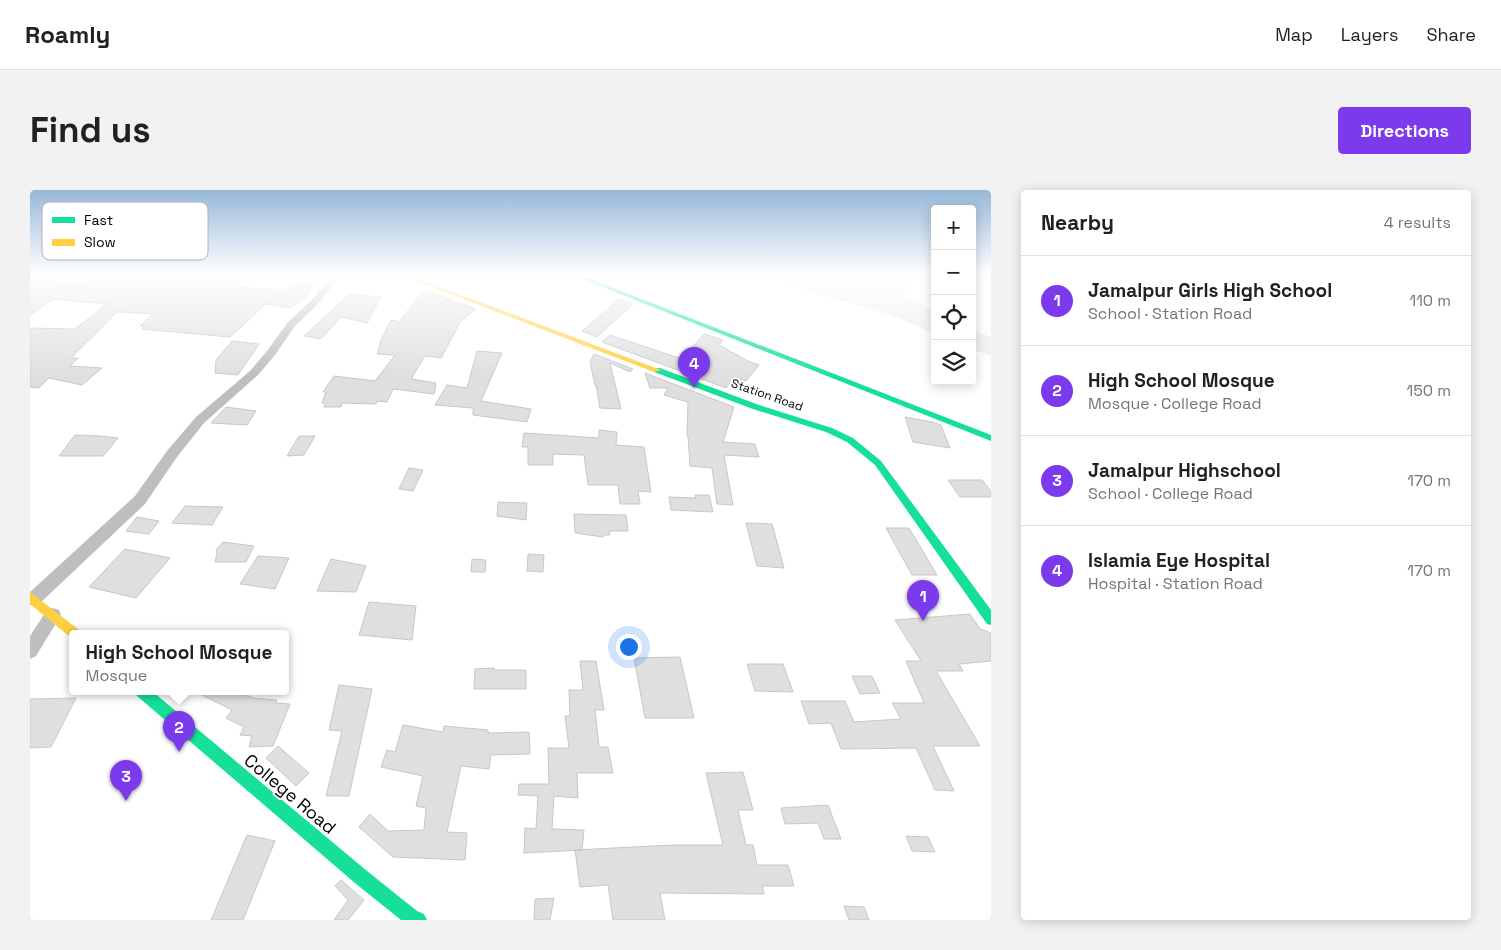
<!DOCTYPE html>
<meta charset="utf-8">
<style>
body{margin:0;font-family:"Space Grotesk",sans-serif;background:#f2f2f2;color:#202124}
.controls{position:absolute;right:15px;top:15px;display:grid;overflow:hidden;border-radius:5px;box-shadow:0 2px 12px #0003}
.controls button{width:45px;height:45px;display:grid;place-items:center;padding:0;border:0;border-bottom:1px solid #e0e0e0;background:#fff;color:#202124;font:25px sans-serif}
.you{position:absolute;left:598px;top:456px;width:18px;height:18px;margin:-12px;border:4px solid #fff;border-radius:50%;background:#1a73e8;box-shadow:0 0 0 8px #1a73e833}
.badge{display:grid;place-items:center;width:32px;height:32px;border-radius:50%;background:#7c3aed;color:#fff;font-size:16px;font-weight:700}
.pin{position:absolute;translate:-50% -41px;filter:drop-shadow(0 1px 2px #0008)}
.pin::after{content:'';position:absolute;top:26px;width:18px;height:15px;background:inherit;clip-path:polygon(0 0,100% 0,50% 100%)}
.popup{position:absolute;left:39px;top:440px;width:220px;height:65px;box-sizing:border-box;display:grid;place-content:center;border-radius:5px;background:#fff;filter:drop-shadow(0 1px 4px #0005);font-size:16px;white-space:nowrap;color:#757577}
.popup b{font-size:19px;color:#202124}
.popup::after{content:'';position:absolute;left:50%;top:100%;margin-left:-10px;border:10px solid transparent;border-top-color:#fff}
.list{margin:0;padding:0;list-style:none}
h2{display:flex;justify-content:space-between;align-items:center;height:65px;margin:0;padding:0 20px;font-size:21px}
h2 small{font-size:16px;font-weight:400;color:#757577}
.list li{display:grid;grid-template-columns:32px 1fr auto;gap:15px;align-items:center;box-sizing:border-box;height:90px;padding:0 20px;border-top:1px solid #e0e0e0}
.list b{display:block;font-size:19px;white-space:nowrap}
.list p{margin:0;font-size:16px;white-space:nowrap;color:#757577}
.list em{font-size:16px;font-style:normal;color:#757577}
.icon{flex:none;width:28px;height:28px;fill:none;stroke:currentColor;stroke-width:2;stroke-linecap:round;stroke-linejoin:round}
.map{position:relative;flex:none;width:961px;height:730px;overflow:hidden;border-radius:5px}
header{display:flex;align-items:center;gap:30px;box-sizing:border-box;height:70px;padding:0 25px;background:#fff;border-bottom:1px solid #e0e0e0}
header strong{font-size:24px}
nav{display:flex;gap:28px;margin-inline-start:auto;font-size:18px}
.intro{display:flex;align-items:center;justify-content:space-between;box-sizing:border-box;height:120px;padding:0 30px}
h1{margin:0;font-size:35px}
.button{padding:12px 22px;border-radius:5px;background:#7c3aed;color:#fff;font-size:18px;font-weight:700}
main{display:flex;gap:30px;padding:0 30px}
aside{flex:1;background:#fff;border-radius:5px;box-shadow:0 2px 12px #0003}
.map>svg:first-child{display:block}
.green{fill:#ececec}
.building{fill:#dfdfdf;stroke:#c7c7c7}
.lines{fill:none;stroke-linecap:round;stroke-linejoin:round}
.street{fill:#bebebe;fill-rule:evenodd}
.fast{fill:#16e098;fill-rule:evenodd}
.slow{fill:#ffcf43;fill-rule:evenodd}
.labels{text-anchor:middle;stroke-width:4;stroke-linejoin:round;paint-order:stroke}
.far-street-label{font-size:12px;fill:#000;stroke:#fff}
.near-street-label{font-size:18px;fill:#000;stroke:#fff}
.key{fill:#fff;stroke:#b2b2b2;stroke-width:1}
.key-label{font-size:14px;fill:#000}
</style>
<header>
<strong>Roamly</strong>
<nav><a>Map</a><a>Layers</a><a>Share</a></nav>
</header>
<div class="intro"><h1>Find us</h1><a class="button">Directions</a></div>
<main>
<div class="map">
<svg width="961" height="730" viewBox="0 0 961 730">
<rect width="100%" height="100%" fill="#fff"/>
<path class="green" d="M 736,85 L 859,85 L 877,94 L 874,106 L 905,121 L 905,144 L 861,125 L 780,102 Z
M 942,140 L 961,147 L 961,165 L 942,160 Z"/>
<path class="building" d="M 62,85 L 195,85 L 215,87 L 202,97 L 257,100 L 262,93 L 284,92 L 276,109 L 272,109 L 261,118 L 236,114 L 200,147 L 112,139 L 115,137 L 110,136 L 123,124 L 87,122 L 41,168 L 48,168 L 40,176 L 72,178 L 52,195 L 19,188 L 9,198 L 0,197 L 0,138 L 45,139 L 77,114 L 22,109 L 0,126 L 0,89 L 50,94 Z
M 394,100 L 446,119 L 431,131 L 411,168 L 395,166 L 381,189 L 406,193 L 404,204 L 363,199 L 357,212 L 347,211 L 346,214 L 312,213 L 311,217 L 294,217 L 295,213 L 292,213 L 296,202 L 293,202 L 304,186 L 345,191 L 365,165 L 347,164 L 351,150 L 361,130 L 369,132 Z
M 319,104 L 351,107 L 337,133 L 311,127 L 291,149 L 274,146 Z
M 589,109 L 603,114 L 567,147 L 552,141 Z
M 674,144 L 693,150 L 689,155 L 718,171 L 729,175 L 716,191 L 704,187 L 696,198 L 572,152 L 580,145 L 652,169 Z
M 202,151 L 229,154 L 208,185 L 185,183 L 186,170 Z
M 447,161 L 472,163 L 451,211 L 501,219 L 497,232 L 443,225 L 443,218 L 405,215 L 417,195 L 437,198 Z
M 564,164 L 603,179 L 600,182 L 580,173 L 591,219 L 570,218 L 566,195 L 565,195 L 560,172 Z
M 615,183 L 704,217 L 693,252 L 725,254 L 729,267 L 694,265 L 703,315 L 687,314 L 682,278 L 660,276 L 658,246 L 657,246 L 658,212 L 634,205 L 638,198 L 620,198 Z
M 196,217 L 226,221 L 217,235 L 181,233 Z
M 875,227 L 902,232 L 911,235 L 920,258 L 883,252 Z
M 569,240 L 587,242 L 586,255 L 614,257 L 621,302 L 608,301 L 610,314 L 590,314 L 588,295 L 558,295 L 554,265 L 523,264 L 523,275 L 498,275 L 498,257 L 492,257 L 494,243 L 569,248 Z
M 45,245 L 69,246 L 88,248 L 73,266 L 29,266 Z
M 269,246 L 285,246 L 274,265 L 257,266 Z
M 379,278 L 393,280 L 383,301 L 369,299 Z
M 918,290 L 952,290 L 961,301 L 961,307 L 930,307 Z
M 665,305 L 679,305 L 683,322 L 641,320 L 639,307 L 666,308 Z
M 468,312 L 497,313 L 496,330 L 467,326 Z
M 155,316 L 193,317 L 182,335 L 142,333 Z
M 544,324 L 596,325 L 598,341 L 579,341 L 580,345 L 573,345 L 573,347 L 545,343 Z
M 107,327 L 129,331 L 119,344 L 96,341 Z
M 716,333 L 742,334 L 754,378 L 727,376 Z
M 856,338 L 879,338 L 907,385 L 882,385 Z
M 193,352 L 224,356 L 216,372 L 185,372 L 187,363 L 186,360 Z
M 95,359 L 140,368 L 106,408 L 59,397 Z
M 498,364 L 514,365 L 513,382 L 497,381 Z
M 228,366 L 259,368 L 245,399 L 210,394 Z
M 301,369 L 336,376 L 326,402 L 287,401 Z
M 442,369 L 456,370 L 455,382 L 441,382 Z
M 339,412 L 386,416 L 382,450 L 329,445 Z
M 940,424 L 950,439 L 961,443 L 961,471 L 929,474 L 933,481 L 906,481 L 950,556 L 903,556 L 924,601 L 905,600 L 886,558 L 811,559 L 801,533 L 779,534 L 771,511 L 815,511 L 824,532 L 871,529 L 862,513 L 894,513 L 876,471 L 891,471 L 865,430 Z
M 650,467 L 664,528 L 615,528 L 604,468 Z
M 550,471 L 566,471 L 574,520 L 565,520 L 569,557 L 578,557 L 583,583 L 547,583 L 548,608 L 524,606 L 522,639 L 554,640 L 552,660 L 494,663 L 495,638 L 506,639 L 508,606 L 488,605 L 489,594 L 519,594 L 518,558 L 539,558 L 535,526 L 540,526 L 539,500 L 553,500 Z
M 717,474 L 753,474 L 763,502 L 725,501 Z
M 464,478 L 464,480 L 496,480 L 496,499 L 444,499 L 445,479 Z
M 822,486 L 842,486 L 850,503 L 830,504 Z
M 309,495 L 342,499 L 319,606 L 296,606 L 312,541 L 299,540 Z
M 164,501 L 208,501 L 223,508 L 247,510 L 245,513 L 260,514 L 243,556 L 219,557 L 222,546 L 210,545 L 214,537 L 196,528 L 202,520 Z
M 46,508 L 21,557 L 0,558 L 0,509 Z
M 373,535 L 413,542 L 414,536 L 458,540 L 458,543 L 499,542 L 500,564 L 461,565 L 459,579 L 431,576 L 417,642 L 437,643 L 435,670 L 363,667 L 329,637 L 340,624 L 358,641 L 394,640 L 396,618 L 386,616 L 393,586 L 351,577 L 357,560 L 365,562 Z
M 248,556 L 279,583 L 266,596 L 236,568 Z
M 713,582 L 723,620 L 708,620 L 716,655 L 723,655 L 727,675 L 758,675 L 764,696 L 732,696 L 734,704 L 630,703 L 635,730 L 583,730 L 578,695 L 550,697 L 545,660 L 643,655 L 693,655 L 676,583 Z
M 798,615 L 811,649 L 794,649 L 788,633 L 755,634 L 751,618 Z
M 217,645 L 245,651 L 213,730 L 181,730 Z
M 876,646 L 898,647 L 905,662 L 882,661 Z
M 311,690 L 334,710 L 318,730 L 304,730 L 318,710 L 305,696 Z
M 524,708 L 520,730 L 504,730 L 505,709 Z
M 814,716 L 834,717 L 839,730 L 819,730 Z"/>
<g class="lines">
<path class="street" d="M 303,85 L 311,85 L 287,115 L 265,136 L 245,165 L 228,185 L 174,233 L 147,267 L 115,314 L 9,414 L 0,415 L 0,402 L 105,306 L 137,261 L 166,227 L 220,181 L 237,161 L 258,132 L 281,111 Z
M 23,418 L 29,420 L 31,425 L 6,466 L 0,469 L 0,446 L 17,420 Z"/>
<path class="fast" d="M 542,85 L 550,85 L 961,245 L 961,251 Z
M 624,178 L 630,178 L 729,215 L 802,238 L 823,248 L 851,271 L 961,420 L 961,435 L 957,434 L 845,275 L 817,252 L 796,242 L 723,219 L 624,182 Z
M 105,501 L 122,501 L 337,681 L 387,721 L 394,724 L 397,730 L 371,730 L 325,693 L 107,506 Z"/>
<path class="slow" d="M 370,85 L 378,85 L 631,180 L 624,182 Z
M 0,402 L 48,439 L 50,443 L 43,443 L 43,448 L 40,447 L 0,414 Z"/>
</g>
<linearGradient id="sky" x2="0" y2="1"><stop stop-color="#97b8d8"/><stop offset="0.45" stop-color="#fff"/><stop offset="1" stop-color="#fff" stop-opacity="0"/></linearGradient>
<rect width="961" height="187" fill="url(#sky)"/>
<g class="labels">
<g class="far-street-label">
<text transform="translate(737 205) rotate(19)" y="4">Station Road</text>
</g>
<g class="near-street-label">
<text transform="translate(260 604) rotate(40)" y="6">College Road</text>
</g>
</g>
<rect x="12" y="12" width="166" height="58" rx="8" class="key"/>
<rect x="22" y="27" width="23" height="6" fill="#16e098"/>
<rect x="22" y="49" width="23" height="7" fill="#ffcf43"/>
<g class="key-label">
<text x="54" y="35">Fast</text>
<text x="54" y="57">Slow</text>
</g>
</svg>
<div class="controls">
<button>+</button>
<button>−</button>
<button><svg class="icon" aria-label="locate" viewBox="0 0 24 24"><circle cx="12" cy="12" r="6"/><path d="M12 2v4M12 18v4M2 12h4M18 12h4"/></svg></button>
<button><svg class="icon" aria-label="layers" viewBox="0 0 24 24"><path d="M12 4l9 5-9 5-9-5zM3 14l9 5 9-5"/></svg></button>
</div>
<div class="you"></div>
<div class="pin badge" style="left:893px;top:431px">1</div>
<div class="pin badge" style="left:149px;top:562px">2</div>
<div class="popup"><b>High School Mosque</b>Mosque</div>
<div class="pin badge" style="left:96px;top:611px">3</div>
<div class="pin badge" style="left:664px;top:198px">4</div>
</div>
<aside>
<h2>Nearby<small>4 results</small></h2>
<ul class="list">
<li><span class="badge">1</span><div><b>Jamalpur Girls High School</b><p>School · Station Road</p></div><em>110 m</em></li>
<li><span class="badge">2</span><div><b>High School Mosque</b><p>Mosque · College Road</p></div><em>150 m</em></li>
<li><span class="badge">3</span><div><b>Jamalpur Highschool</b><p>School · College Road</p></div><em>170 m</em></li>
<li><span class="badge">4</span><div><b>Islamia Eye Hospital</b><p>Hospital · Station Road</p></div><em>170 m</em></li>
</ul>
</aside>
</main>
